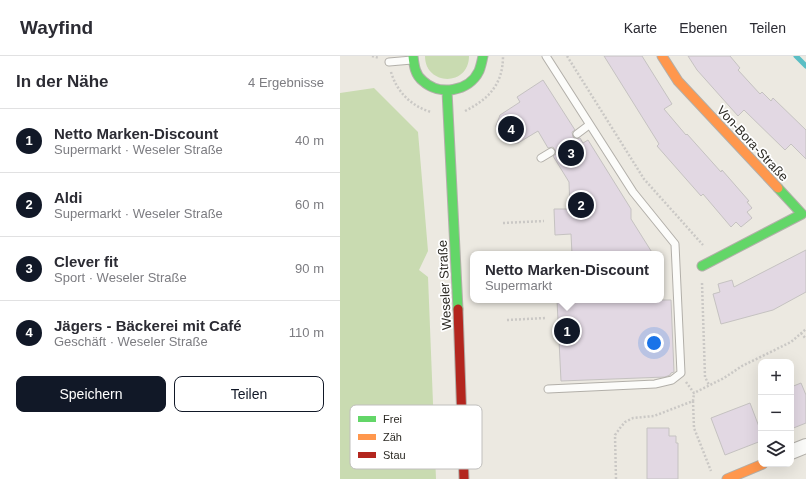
<!DOCTYPE html>
<html lang="de">
<meta charset="utf-8">
<style>
body{margin:0;font-family:Arial,sans-serif;background:#f7f7f7;color:#2b2b33}
.controls{position:absolute;right:12px;bottom:12px;display:grid;overflow:hidden;border-radius:8px;box-shadow:0 4px 16px #0002}
.controls button{width:36px;height:36px;display:grid;place-items:center;padding:0;border:0;border-bottom:1px solid #e1e1e2;background:#fff;color:#2b2b33;font:20px sans-serif}
.you{position:absolute;left:314px;top:287px;width:14px;height:14px;margin:-10px;border:3px solid #fff;border-radius:50%;background:#1a73e8;box-shadow:0 0 0 6px #1a73e833}
.badge{display:grid;place-items:center;width:26px;height:26px;border-radius:50%;background:#111827;color:#fff;font-size:13px;font-weight:700}
.pin{position:absolute;translate:-50% -50%;border:2px solid #fff;box-shadow:0 1px 4px #0006}
.popup{position:absolute;left:130px;top:195px;width:194px;height:52px;box-sizing:border-box;display:grid;place-content:center;border-radius:8px;background:#fff;filter:drop-shadow(0 1px 3px #0005);font-size:13px;white-space:nowrap;color:#7c7c81}
.popup b{font-size:15px;color:#2b2b33}
.popup::after{content:'';position:absolute;left:50%;top:100%;margin-left:-8px;border:8px solid transparent;border-top-color:#fff}
.list{margin:0;padding:0;list-style:none}
h2{display:flex;justify-content:space-between;align-items:center;height:52px;margin:0;padding:0 16px;font-size:17px}
h2 small{font-size:13px;font-weight:400;color:#7c7c81}
.list li{display:grid;grid-template-columns:26px 1fr auto;gap:12px;align-items:center;box-sizing:border-box;height:64px;padding:0 16px;border-top:1px solid #e1e1e2}
.list b{display:block;font-size:15px;white-space:nowrap}
.list p{margin:0;font-size:13px;white-space:nowrap;color:#7c7c81}
.list em{font-size:13px;font-style:normal;color:#7c7c81}
.actions{display:flex;gap:8px;padding:12px 16px}
.actions a{flex:1;padding:9px 0;border:1px solid #111827;border-radius:8px;text-align:center;font-size:14px;color:#111827}
.actions .main{background:#111827;color:#fff}
.icon{flex:none;width:22px;height:22px;fill:none;stroke:currentColor;stroke-width:2;stroke-linecap:round;stroke-linejoin:round}
.map{position:relative;flex:none;width:466px;height:423px;overflow:hidden}
header{display:flex;align-items:center;gap:24px;box-sizing:border-box;height:56px;padding:0 20px;background:#fff;border-bottom:1px solid #e1e1e2}
header strong{font-size:19px}
nav{display:flex;gap:22px;margin-inline-start:auto;font-size:14px}
main{display:flex}
aside{flex:1;background:#fff}
.map>svg:first-child{display:block}
.green{fill:#c9dbb1}
.lines{fill:none;stroke-linecap:round;stroke-linejoin:round}
.stream{stroke:#5abec4;stroke-width:5}
.building{fill:#e2d8e3;stroke:#c5c2c1}
.lane-casing{stroke:#b2afa9;stroke-width:9}
.street-casing{stroke:#b2afa9;stroke-width:16}
.fast-casing{stroke:#b2afa9;stroke-width:11}
.slow-casing{stroke:#b2afa9;stroke-width:11}
.jam-casing{stroke:#b2afa9;stroke-width:11}
.path{stroke:#cac8c5;stroke-width:2.5;stroke-dasharray:2 2;stroke-linecap:butt}
.lane{stroke:#fcfcfa;stroke-width:7}
.street{stroke:#fcfcfa;stroke-width:14}
.fast{stroke:#63d668;stroke-width:9}
.slow{stroke:#ff974d;stroke-width:9}
.jam{stroke:#b3261e;stroke-width:9}
.labels{text-anchor:middle;stroke-width:3.5;stroke-linejoin:round;paint-order:stroke}
.street-label{font-size:13px;fill:#2c2a24;stroke:#fff}
.key{fill:#fff;stroke:#c0bfbd;stroke-width:1}
.key-label{font-size:11px;fill:#2c2a24}
</style>
<header>
<strong>Wayfind</strong>
<nav><a>Karte</a><a>Ebenen</a><a>Teilen</a></nav>
</header>
<main>
<aside>
<h2>In der Nähe<small>4 Ergebnisse</small></h2>
<ul class="list">
<li><span class="badge">1</span><div><b>Netto Marken-Discount</b><p>Supermarkt · Weseler Straße</p></div><em>40 m</em></li>
<li><span class="badge">2</span><div><b>Aldi</b><p>Supermarkt · Weseler Straße</p></div><em>60 m</em></li>
<li><span class="badge">3</span><div><b>Clever fit</b><p>Sport · Weseler Straße</p></div><em>90 m</em></li>
<li><span class="badge">4</span><div><b>Jägers - Bäckerei mit Café</b><p>Geschäft · Weseler Straße</p></div><em>110 m</em></li>
</ul>
<div class="actions"><a class="main">Speichern</a><a>Teilen</a></div>
</aside>
<div class="map">
<svg width="466" height="423" viewBox="0 0 466 423">
<rect width="100%" height="100%" fill="#ece9e1"/>
<path class="green" d="M 85,0 L 129,0 C 129,31 85,30 85,0 Z
M 34,32 L 78,76 L 88,195 L 79,214 L 88,221 L 96,423 L 0,423 L 0,37 Z"/>
<g class="lines">
<path class="stream" d="M 456,0 L 466,10"/>
</g>
<path class="building" d="M 264,0 L 302,0 L 332,48 L 324,53 L 346,79 L 347,78 L 381,116 L 382,114 L 409,145 L 407,146 L 412,152 L 407,156 L 412,162 L 401,171 L 396,166 L 391,171 L 363,138 L 361,140 L 317,90 L 319,88 Z
M 348,0 L 390,0 L 400,12 L 398,14 L 420,38 L 422,36 L 431,45 L 433,42 L 466,74 L 466,103 L 451,88 L 445,94 L 404,54 L 398,60 L 357,14 Z
M 203,24 L 235,74 L 232,76 L 233,81 L 235,83 L 240,82 L 243,87 L 248,84 L 291,153 L 291,163 L 313,198 L 232,198 L 231,178 L 215,179 L 214,153 L 230,153 L 229,126 L 213,100 L 216,98 L 215,94 L 213,91 L 208,92 L 198,75 L 178,87 L 170,87 L 159,81 L 156,70 L 160,59 L 180,46 L 177,41 Z
M 466,194 L 466,236 L 433,254 L 381,268 L 373,238 L 380,236 L 378,228 L 392,224 L 394,231 Z
M 217,244 L 331,244 L 334,316 L 331,317 L 330,319 L 325,321 L 221,325 Z
M 461,327 L 466,339 L 466,367 L 451,373 L 451,331 Z
M 410,347 L 421,376 L 421,385 L 385,399 L 371,362 Z
M 307,372 L 329,372 L 329,380 L 336,380 L 336,387 L 338,387 L 338,423 L 307,423 Z"/>
<g class="lines">
<g class="lane-casing">
<path id="lane" d="M 206,0 L 293,136 L 335,188 L 341,317 L 332,324 L 315,328 L 208,333
M 49,6 L 72,4
M 237,78 L 249,69
M 201,102 L 211,96"/>
</g>
<g class="street-casing">
<path id="street" d="M 451,396 L 466,390"/>
</g>
<g class="fast-casing">
<path id="fast" d="M 73,0 C 74,9 75,19 83,25 C 99,40 129,36 139,15 C 141,10 142,5 143,0
M 107,35 L 118,253
M 362,210 L 462,158 L 438,132"/>
</g>
<g class="slow-casing">
<path id="slow" d="M 322,0 L 338,25 L 438,132
M 387,423 L 423,408"/>
</g>
<g class="jam-casing">
<path id="jam" d="M 118,253 L 124,423"/>
</g>
<path class="path" d="M 32,0 L 39,2
M 227,0 L 304,123 L 363,189
M 51,16 C 57,36 71,50 91,56
M 125,55 C 149,43 163,28 163,0
M 163,167 L 204,165
M 362,227 L 365,321 L 369,329
M 167,264 L 206,262
M 461,277 L 466,283
M 346,326 L 354,337 L 384,322 L 402,310 L 451,286 L 466,273
M 353,345 L 354,372 L 371,415
M 276,423 L 275,379 L 280,372 L 285,366 L 293,362 L 314,360 L 353,345 L 354,337"/>
<use href="#lane" class="lane"/>
<use href="#street" class="street"/>
<use href="#fast" class="fast"/>
<use href="#slow" class="slow"/>
<use href="#jam" class="jam"/>
</g>
<g class="labels">
<g class="street-label">
<text transform="translate(413 87) rotate(47)" y="5">Von-Bora-Straße</text>
<text transform="translate(104 229) rotate(-93)" y="5">Weseler Straße</text>
</g>
</g>
<rect x="10" y="349" width="132" height="64" rx="6" class="key"/>
<rect x="18" y="360" width="18" height="6" fill="#63d668"/>
<rect x="18" y="378" width="18" height="6" fill="#ff974d"/>
<rect x="18" y="396" width="18" height="6" fill="#b3261e"/>
<g class="key-label">
<text x="43" y="367">Frei</text>
<text x="43" y="385">Zäh</text>
<text x="43" y="403">Stau</text>
</g>
</svg>
<div class="controls">
<button>+</button>
<button>−</button>
<button><svg class="icon" aria-label="layers" viewBox="0 0 24 24"><path d="M12 4l9 5-9 5-9-5zM3 14l9 5 9-5"/></svg></button>
</div>
<div class="you"></div>
<div class="pin badge" style="left:227px;top:275px">1</div>
<div class="popup"><b>Netto Marken-Discount</b>Supermarkt</div>
<div class="pin badge" style="left:241px;top:149px">2</div>
<div class="pin badge" style="left:231px;top:97px">3</div>
<div class="pin badge" style="left:171px;top:73px">4</div>
</div>
</main>
